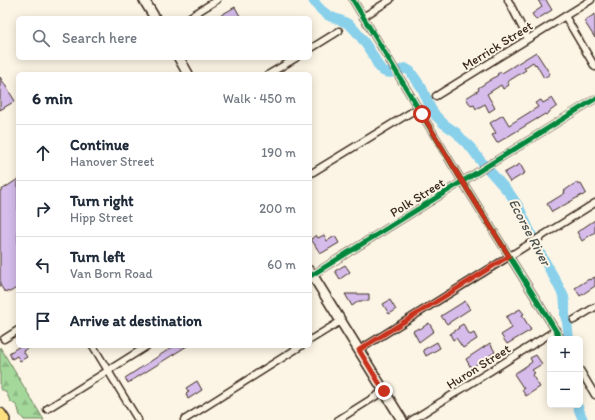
<!DOCTYPE html>
<meta charset="utf-8">
<style>
body{margin:0;font-family:Itim,sans-serif;background:#f2f2f3;color:#1f2937}
.controls{position:absolute;right:12px;bottom:12px;display:grid;overflow:hidden;border-radius:6px;box-shadow:0 2px 10px #0003}
.controls button{width:36px;height:36px;display:grid;place-items:center;padding:0;border:0;border-bottom:1px solid #e0e1e3;background:#fff;color:#1f2937;font:20px sans-serif}
.stop{position:absolute;width:12px;height:12px;margin:-9px;border:3px solid #c8321e;border-radius:50%;background:#fff}
.stop.end{background:#c8321e;border-color:#fff;box-shadow:0 1px 4px #0008}
.list{margin:0;padding:0;list-style:none}
h2{display:flex;justify-content:space-between;align-items:center;height:52px;margin:0;padding:0 16px;font-size:17px}
h2 small{font-size:13px;font-weight:400;color:#747a83}
.list li{display:grid;grid-template-columns:26px 1fr auto;gap:12px;align-items:center;box-sizing:border-box;height:56px;padding:0 16px;border-top:1px solid #e0e1e3}
.list b{display:block;font-size:15px;white-space:nowrap}
.list p{margin:0;font-size:13px;white-space:nowrap;color:#747a83}
.list em{font-size:13px;font-style:normal;color:#747a83}
.icon{flex:none;width:22px;height:22px;fill:none;stroke:currentColor;stroke-width:2;stroke-linecap:round;stroke-linejoin:round}
.map{position:relative;flex:none;width:595px;height:420px;overflow:hidden}
.search{position:absolute;background:#fff;box-shadow:0 2px 10px #0003;left:16px;top:16px;width:296px;height:44px;display:flex;align-items:center;gap:10px;box-sizing:border-box;padding:0 14px;border-radius:6px;color:#747a83;font-size:15px}
.panel{position:absolute;background:#fff;box-shadow:0 2px 10px #0003;left:16px;top:72px;width:296px;height:276px;border-radius:6px}
.map>svg:first-child{display:block}
.forest{fill:url(#forest-firs);stroke:#70815c}
.lines{fill:none;stroke-linecap:round;stroke-linejoin:round}
.river{stroke:#89d0eb;stroke-width:10}
.building{fill:#d5bceb;stroke:#3b2a1e}
.street-casing{stroke:#3b2a1e;stroke-width:9}
.secondary-casing{stroke:#3b2a1e;stroke-width:12}
.highway-casing{stroke:#3b2a1e;stroke-width:14}
.street{stroke:#fcf5e5;stroke-width:6}
.secondary{stroke:#fcf5e5;stroke-width:9}
.highway{stroke:#fce080;stroke-width:11}
.cycleway-casing{stroke:#fcf5e5;stroke-width:8}
.cycleway{stroke:#00873e;stroke-width:5}
.route{stroke:#c8321e;stroke-width:5}
.labels{text-anchor:middle;stroke-width:4;stroke-linejoin:round;paint-order:stroke}
.street-label{font-size:13px;fill:#3b2a1e;stroke:#fcf5e5}
.water-label{font-size:14px;font-style:italic;fill:#4e5451;stroke:#fcf5e5}
</style>
<div class="map">
<svg width="595" height="420" viewBox="0 0 595 420">
<defs>
<pattern id="forest-firs" width="22" height="20" patternUnits="userSpaceOnUse"><rect width="22" height="20" fill="#a4d89b"/><path d="M5 1l3.5 6h-7zM16 11l3.5 6h-7z" fill="#8eba85"/></pattern>
</defs>
<rect width="100%" height="100%" fill="#fcf5e5"/>
<filter id="ink" filterUnits="userSpaceOnUse"><feTurbulence type="fractalNoise" baseFrequency=".025" numOctaves="2"/><feDisplacementMap in="SourceGraphic" scale="8" xChannelSelector="R" yChannelSelector="G"/><feConvolveMatrix kernelMatrix="1 2 1 2 8 2 1 2 1" color-interpolation-filters="sRGB"/></filter>
<g filter="url(#ink)">
<path class="forest" d="M 0,347 L 44,420 L 24,420 L 19,414 L 20,412 L 19,412 L 18,408 L 16,405 L 10,401 L 7,394 L 4,390 L 1,390 L 0,389 Z"/>
<g class="lines">
<path class="river" d="M 313,0 C 318,8 326,15 334,18 C 341,20 346,22 351,26 C 359,34 366,44 372,54 C 375,58 377,66 382,70 C 388,75 399,72 405,68 L 410,71 L 422,88 L 431,109 L 436,116 L 444,124 L 457,133 L 461,138 L 472,149 L 480,160 L 510,194 L 519,207 L 538,249 L 556,281 L 564,297 L 565,304 L 565,316 L 567,322 L 569,339
M 577,405 L 583,420"/>
</g>
<path class="building" d="M 538,0 L 546,0 L 552,10 L 536,20 L 532,14 L 542,7 Z
M 235,7 L 240,16 L 237,18 L 216,18 Z
M 595,14 L 595,38 L 584,21 Z
M 536,52 L 550,74 L 544,78 L 536,64 L 535,65 L 533,62 L 524,68 L 526,70 L 507,82 L 509,85 L 503,89 L 501,85 L 487,94 L 495,108 L 489,112 L 485,104 L 476,109 L 474,105 L 471,106 L 466,98 L 479,90 L 478,88 L 498,75 L 497,74 L 501,72 L 502,73 Z
M 0,77 L 15,101 L 0,110 Z
M 552,98 L 557,106 L 549,112 L 549,113 L 546,115 L 545,114 L 497,143 L 492,135 L 496,133 L 490,123 L 503,115 L 509,125 L 538,107 L 535,103 L 541,100 L 543,103 Z
M 520,164 L 525,173 L 510,182 L 504,173 Z
M 18,179 L 18,287 L 10,292 L 4,291 L 0,285 L 0,191 Z
M 577,182 L 578,185 L 581,184 L 586,193 L 582,196 L 582,195 L 552,212 L 547,204 L 565,193 L 564,191 Z
M 595,220 L 595,232 L 582,241 L 577,232 Z
M 316,235 L 318,238 L 324,235 L 327,241 L 335,236 L 339,243 L 322,253 L 320,253 L 311,239 Z
M 345,265 L 350,272 L 340,279 L 335,271 Z
M 595,277 L 595,286 L 580,296 L 575,288 L 589,279 L 589,280 Z
M 345,294 L 369,294 L 369,301 L 359,301 L 352,306 Z
M 390,300 L 396,310 L 389,314 L 383,304 Z
M 465,301 L 470,309 L 447,324 L 441,316 Z
M 520,309 L 524,314 L 522,315 L 531,330 L 507,344 L 501,335 L 512,328 L 506,317 Z
M 429,323 L 434,331 L 419,342 L 413,331 L 419,328 L 420,329 Z
M 463,324 L 470,335 L 474,333 L 477,339 L 463,348 L 456,338 L 453,340 L 450,334 L 459,328 L 458,327 Z
M 437,342 L 440,348 L 426,356 L 423,350 Z
M 490,343 L 495,352 L 471,368 L 466,359 Z
M 20,346 L 32,346 L 23,351 L 27,357 L 20,361 L 17,356 L 12,359 L 9,353 Z
M 174,346 L 187,346 L 128,383 L 125,378 Z
M 536,355 L 542,364 L 532,370 L 535,373 L 532,375 L 540,387 L 526,396 L 522,390 L 524,389 L 514,374 L 532,362 L 530,358 Z
M 197,381 L 202,390 L 188,399 L 186,394 L 189,392 L 186,388 Z"/>
<g class="lines">
<g class="street-casing">
<path id="street" d="M 353,0 L 459,176 L 561,339
M 508,0 L 528,39
M 565,16 L 595,67
M 363,17 L 390,0
M 188,18 L 217,0
M 310,49 L 339,31
M 269,74 L 296,58
M 436,96 L 591,0
M 310,174 L 418,108
M 312,275 L 595,99
M 574,320 L 595,307
M 4,339 L 18,330
M 310,340 L 341,321
M 93,346 L 138,420
M 359,350 L 595,203
M 580,370 L 595,395
M 47,409 L 147,346
M 184,420 L 301,346
M 338,420 L 384,391
M 412,420 L 556,330"/>
</g>
<g class="secondary-casing">
<path id="secondary" d="M 144,0 L 155,18
M 179,58 L 188,74
M 310,271 L 402,420"/>
</g>
<g class="highway-casing">
<path id="highway" d="M 0,414 L 4,420"/>
</g>
<use href="#street" class="street"/>
<use href="#secondary" class="secondary"/>
<use href="#highway" class="highway"/>
<g class="cycleway-casing">
<path id="cycleway" d="M 353,0 L 459,176 L 561,339
M 312,275 L 595,99"/>
</g>
<use href="#cycleway" class="cycleway"/>
</g>
</g>
<g class="lines" filter="url(#ink)">
<path class="route" d="M 384,391 L 359,350 L 509,256 L 462,181 L 422,114"/>
</g>
<g class="labels">
<g class="street-label">
<text transform="translate(497 45) rotate(-32)" y="5">Merrick Street</text>
<text transform="translate(417 197) rotate(-32)" y="5">Polk Street</text>
<text transform="translate(478 366) rotate(-32)" y="5">Huron Street</text>
</g>
<g class="water-label">
<text transform="translate(530 232) rotate(62)" y="5">Ecorse River</text>
</g>
</g>
</svg>
<div class="controls">
<button>+</button>
<button>−</button>
</div>
<div class="stop" style="left:422px;top:114px"></div>
<div class="stop end" style="left:384px;top:391px"></div>
<div class="search"><svg class="icon" aria-label="search" viewBox="0 0 24 24"><circle cx="10" cy="10" r="6"/><path d="M15 15l6 6"/></svg>Search here</div>
<section class="panel">
<h2>6 min<small>Walk · 450 m</small></h2>
<ul class="list">
<li><svg class="icon" aria-label="ahead" viewBox="0 0 24 24"><path d="M12 20V5M6 11l6-6 6 6"/></svg><div><b>Continue</b><p>Hanover Street</p></div><em>190 m</em></li>
<li><svg class="icon" aria-label="right" viewBox="0 0 24 24"><path d="M7 20v-9h11M14 6l5 5-5 5"/></svg><div><b>Turn right</b><p>Hipp Street</p></div><em>200 m</em></li>
<li><svg class="icon" aria-label="left" viewBox="0 0 24 24"><path d="M17 20v-9H6M10 6l-5 5 5 5"/></svg><div><b>Turn left</b><p>Van Born Road</p></div><em>60 m</em></li>
<li><svg class="icon" aria-label="arrive" viewBox="0 0 24 24"><path d="M6 21V4h12l-3 4 3 4H6"/></svg><div><b>Arrive at destination</b></div></li>
</ul>
</section>
</div>
